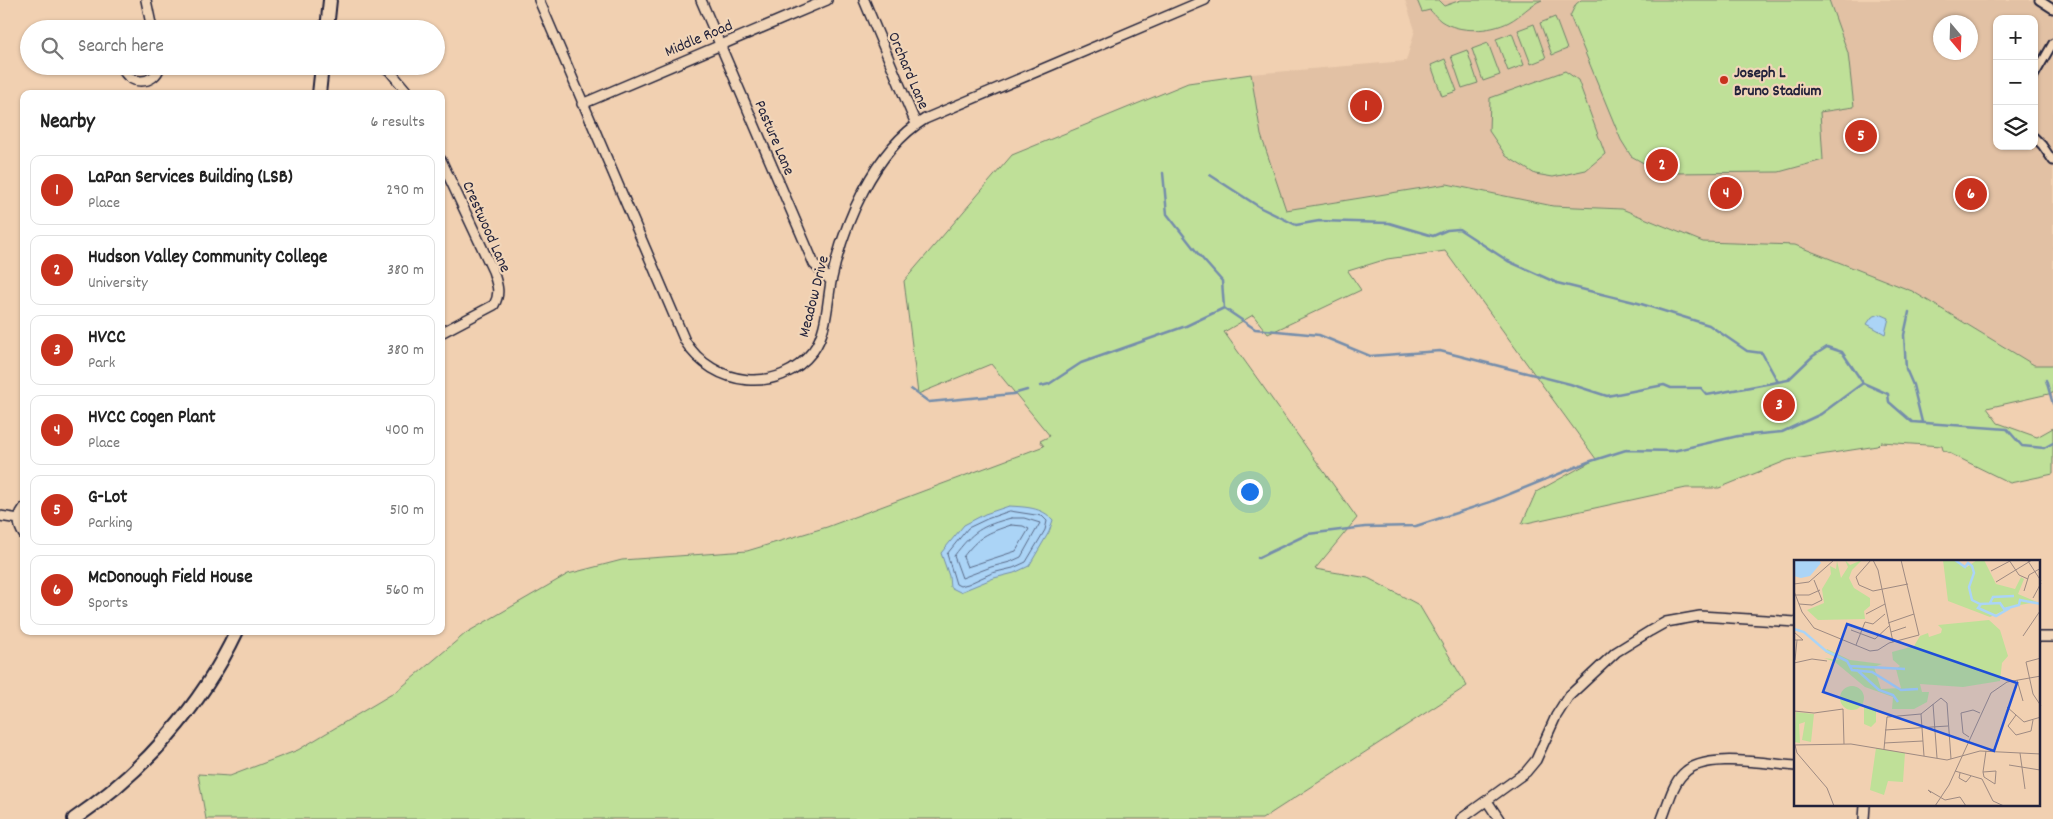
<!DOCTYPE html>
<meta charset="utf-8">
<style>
body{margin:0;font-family:Dekko,sans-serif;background:#f2f2f2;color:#222}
.controls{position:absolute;right:15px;top:15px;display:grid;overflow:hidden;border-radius:10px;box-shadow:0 1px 4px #0004}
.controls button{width:45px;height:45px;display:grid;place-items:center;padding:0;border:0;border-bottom:1px solid #e0e0e0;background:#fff;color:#222;font:25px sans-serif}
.compass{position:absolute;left:1933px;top:15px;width:45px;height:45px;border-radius:50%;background:#fff;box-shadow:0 1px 4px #0004;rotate:161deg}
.you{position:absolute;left:1249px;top:491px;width:18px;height:18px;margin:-12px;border:4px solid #fff;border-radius:50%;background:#1a73e8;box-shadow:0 0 0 8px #1a73e833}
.badge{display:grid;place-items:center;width:32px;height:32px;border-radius:50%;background:#c8321e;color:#fff;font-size:16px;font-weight:700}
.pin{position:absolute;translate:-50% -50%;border:2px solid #fff;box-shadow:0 1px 5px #0006}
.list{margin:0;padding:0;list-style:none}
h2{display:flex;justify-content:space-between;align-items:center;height:65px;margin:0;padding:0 20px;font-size:21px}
h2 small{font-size:16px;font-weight:400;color:#767676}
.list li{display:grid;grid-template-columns:32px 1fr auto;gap:15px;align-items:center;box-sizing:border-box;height:70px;margin:0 10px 10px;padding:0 10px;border:1px solid #e0e0e0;border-radius:10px}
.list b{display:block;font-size:19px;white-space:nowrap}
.list p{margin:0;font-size:16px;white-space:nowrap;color:#767676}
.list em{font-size:16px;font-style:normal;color:#767676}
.icon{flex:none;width:28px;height:28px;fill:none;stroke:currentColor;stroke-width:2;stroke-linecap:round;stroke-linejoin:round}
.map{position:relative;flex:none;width:2053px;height:819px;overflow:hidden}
.search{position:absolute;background:#fff;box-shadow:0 1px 4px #0004;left:20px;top:20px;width:425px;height:55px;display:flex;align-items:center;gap:12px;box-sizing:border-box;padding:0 18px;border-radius:28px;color:#767676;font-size:19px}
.panel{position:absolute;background:#fff;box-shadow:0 1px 4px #0004;left:20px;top:90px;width:425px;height:545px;border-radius:10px}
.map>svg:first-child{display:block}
.built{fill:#e2c1a4;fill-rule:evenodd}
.green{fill:#bfe098;stroke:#70816a}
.water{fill:#abd4f6;stroke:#748dab}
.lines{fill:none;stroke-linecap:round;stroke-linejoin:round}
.shore{stroke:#596986;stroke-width:1}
.stream{stroke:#748dab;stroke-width:2.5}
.pedestrian-casing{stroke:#22223b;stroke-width:11}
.minor-casing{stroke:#22223b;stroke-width:12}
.secondary-casing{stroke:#22223b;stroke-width:16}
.pedestrian{stroke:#f1d5b8;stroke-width:7}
.minor{stroke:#f1d5b8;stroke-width:9}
.secondary{stroke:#f1d5b8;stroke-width:12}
.poi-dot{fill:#c8321e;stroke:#f1d5b8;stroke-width:2}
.labels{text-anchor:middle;stroke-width:4.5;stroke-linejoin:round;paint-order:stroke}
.street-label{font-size:16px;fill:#22223b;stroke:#f1d5b8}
.poi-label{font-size:16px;font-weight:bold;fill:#22223b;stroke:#f1d5b8;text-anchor:start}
.inset-river{fill:none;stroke:#abd4f6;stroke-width:2.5}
.inset-road{fill:none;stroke:#9e8a82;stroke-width:1}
.view{fill:#1d4ed8;fill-opacity:0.15;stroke:#1d4ed8;stroke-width:2.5}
.inset-edge{fill:none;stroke:#22223b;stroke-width:2.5}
</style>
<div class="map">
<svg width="2053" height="819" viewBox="0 0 2053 819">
<rect width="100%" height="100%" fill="#f1d0b1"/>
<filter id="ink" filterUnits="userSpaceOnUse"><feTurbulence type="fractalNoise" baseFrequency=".02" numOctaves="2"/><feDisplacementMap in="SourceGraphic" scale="10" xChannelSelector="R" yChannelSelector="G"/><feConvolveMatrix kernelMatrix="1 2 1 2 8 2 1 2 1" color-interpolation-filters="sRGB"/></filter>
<g filter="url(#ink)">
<path class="built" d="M 1405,0 L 2053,0 L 2053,365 L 2034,365 L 1912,291 L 1796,245 L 1703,242 L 1622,209 L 1553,206 L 1447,184 L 1286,210 L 1261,135 L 1251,74 L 1406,61 L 1415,30 ZM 1997,19 L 2034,19 L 2034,146 L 1997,146 ZM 1940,22 L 1970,22 L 1970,52 L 1940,52 Z"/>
<path class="green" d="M 1417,0 L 1438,0 L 1444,6 L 1461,0 L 1542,0 C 1529,5 1521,16 1509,22 C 1490,32 1459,33 1441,21 C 1437,18 1433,13 1430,10 L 1422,12 Z
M 1581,0 L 1829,0 L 1848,53 L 1854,107 L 1820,112 L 1823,160 L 1779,172 L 1672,173 L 1649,166 L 1631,156 L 1621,140 L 1570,16 L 1576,4 Z
M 1555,17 L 1567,49 L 1552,55 L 1540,23 Z
M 1534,24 L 1546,58 L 1531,64 L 1518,30 Z
M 1512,33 L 1524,65 L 1508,71 L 1496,39 Z
M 1488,43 L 1500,75 L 1483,81 L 1472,49 Z
M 1467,50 L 1478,83 L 1462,88 L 1451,56 Z
M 1445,59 L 1457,91 L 1442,96 L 1431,65 Z
M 1565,71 L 1578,80 L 1605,154 L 1586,170 L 1553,177 L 1535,174 L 1506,156 L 1489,131 L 1490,98 Z
M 1251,74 L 1261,135 L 1286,210 L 1447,184 L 1553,206 L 1622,209 L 1703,242 L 1795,245 L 1912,291 L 2034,365 L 2053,365 L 2053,393 L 1987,408 L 1998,423 L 2037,437 L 2053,428 L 2053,474 L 2010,483 L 1943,450 L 1942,446 L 1881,442 L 1877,446 L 1788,460 L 1719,488 L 1686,488 L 1522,524 L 1536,492 L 1596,459 L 1445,251 L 1387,259 L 1348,271 L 1361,290 L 1268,334 L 1253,315 L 1224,332 L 1357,518 L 1315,569 L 1368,578 L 1419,605 L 1467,686 L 1262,819 L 206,819 L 198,774 L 230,776 L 298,750 L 397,691 L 466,633 L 568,574 L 622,560 L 747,551 L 827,527 L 1044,446 L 1040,441 L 1050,436 L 991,364 L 918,394 L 904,281 L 1012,155 L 1188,83 Z"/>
<path class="water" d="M 1880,314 L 1889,318 L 1885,334 L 1867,324 L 1872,317 Z
M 1009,506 C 1025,507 1042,507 1053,520 L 1049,532 L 1029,566 L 1014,573 L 994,578 L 960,592 L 950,587 L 949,576 L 941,553 L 964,525 L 985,514 Z"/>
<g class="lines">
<path class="shore" d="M 1010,511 L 1042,516 L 1047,521 L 1045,530 L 1026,562 L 1013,568 L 992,573 L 968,584 L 960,586 L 956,584 L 947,554 L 968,528 L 987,519 Z
M 1011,518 L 1024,518 L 1040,523 L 1021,557 L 1010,562 L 991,567 L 962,578 L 954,556 C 973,531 981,526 1011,518 Z
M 1011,525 L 1023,526 L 1029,529 L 1016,551 L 967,567 L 963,557 C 979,536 987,533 1011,525 Z"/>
<path class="stream" d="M 1163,173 L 1167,214 L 1199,255 L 1222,281 L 1224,308
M 1210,175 L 1261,208 L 1296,225 L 1319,221 L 1389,223 L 1433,236 L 1447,230 L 1459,229 L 1508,261 L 1557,283 L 1638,303 L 1709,325 L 1747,351 L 1762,353 L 1778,382
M 1909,312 L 1904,335 L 1906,369 L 1913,385 L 1922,422
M 2046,380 L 2053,404
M 1041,386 L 1049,384 L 1081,363 L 1186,326 L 1224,308 L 1255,329 L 1319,335 L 1370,356 L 1440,351 L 1570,384 L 1607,396 L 1664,385 L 1671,388 L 1701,388 L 1707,395 L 1788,380 L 1813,356 L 1827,347 L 1842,352 L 1863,383 L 1888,394 L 1889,402 L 1912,422 L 2007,429 L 2022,446 L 2044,448 L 2053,443
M 911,389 L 929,402 L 1013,394 L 1027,390
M 1258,558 L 1308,534 L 1365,527 L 1416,526 L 1490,502 L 1588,462 L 1626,450 L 1673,451 L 1738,436 L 1782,432 L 1821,414 L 1863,383"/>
<g class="pedestrian-casing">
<path id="pedestrian" d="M 2039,0 L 2053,9
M 2034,76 L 2053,43
M 2034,137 L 2042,145 L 2053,161"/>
</g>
<g class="minor-casing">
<path id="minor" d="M 146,0 L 152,29
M 539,0 L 685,341 C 713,387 779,395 813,351 C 827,332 827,304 831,282 C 843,225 874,150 925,119 L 1205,0
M 701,0 L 814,264 L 831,281
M 864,0 L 916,124
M 122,66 C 127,86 155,86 160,66
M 382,66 L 389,70 L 409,94
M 582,104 L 827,0
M 441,160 L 493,271 C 497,284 501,293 494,305 L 441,333
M 24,508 C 17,517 18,526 24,535
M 0,516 L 19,519
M 2039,637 L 2053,637
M 1487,801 L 1499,819
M 1461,819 L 1526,772 L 1536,760 L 1556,716 L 1568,697 L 1616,652 L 1650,631 L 1666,622 L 1700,616 L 1796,622
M 1662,819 C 1668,805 1672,785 1683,774 C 1703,751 1768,764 1796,766
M 1864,819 L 1865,805"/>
</g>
<g class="secondary-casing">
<path id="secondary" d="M 327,29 L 330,0
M 319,94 L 322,66
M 74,819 C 143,772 201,707 237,631"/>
</g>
<use href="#pedestrian" class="pedestrian"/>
<use href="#minor" class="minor"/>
<use href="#secondary" class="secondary"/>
</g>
</g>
<circle class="poi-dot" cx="1724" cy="80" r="5"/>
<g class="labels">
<g class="street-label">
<text transform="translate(698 37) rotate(-23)" y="6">Middle Road</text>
<text transform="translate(910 70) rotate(67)" y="6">Orchard Lane</text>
<text transform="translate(776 137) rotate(67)" y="6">Pasture Lane</text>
<text transform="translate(488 226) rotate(66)" y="6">Crestwood Lane</text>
<text transform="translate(812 296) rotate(-76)" y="6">Meadow Drive</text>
</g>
<g class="poi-label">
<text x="1734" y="77">Joseph L<tspan x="1734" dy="18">Bruno Stadium</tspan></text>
</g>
</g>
<g transform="translate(1794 560)">
<rect width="246" height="246" fill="#f1d0b1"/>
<path d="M 51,0 L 56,5 L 68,0 L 58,10 L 55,18 L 60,28 L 76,38 L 76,46 L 70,51 L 71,59 L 24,60 L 13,50 L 30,43 L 28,29 L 37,14 L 36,6 L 42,9 L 43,1 L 47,18 L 54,7 ZM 149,0 L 162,0 L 173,7 L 183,0 L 190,0 L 202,24 L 221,29 L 227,17 L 230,19 L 224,34 L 243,42 L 220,46 L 196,57 L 154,41 ZM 195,60 L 206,70 L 214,96 L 208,103 L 206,121 L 169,127 L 126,124 L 128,132 L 135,132 L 133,142 L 120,149 L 98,149 L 99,137 L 71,127 L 41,102 L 30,98 L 46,100 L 31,92 L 33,89 L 56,100 L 88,104 L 80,107 L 87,129 L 107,128 L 102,109 L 106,106 L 99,100 L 98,92 L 120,86 L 126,76 L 134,73 L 135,77 L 147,73 L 148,69 L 144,65 ZM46 138a12 12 0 1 1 24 0a12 12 0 1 1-24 0ZM 76,146 L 82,149 L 82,162 L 77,167 L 70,164 L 70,147 ZM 2,152 L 20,154 L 17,182 L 8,180 L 11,162 L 5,164 L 6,183 L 0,182 ZM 82,188 L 111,193 L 109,222 L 94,221 L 90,235 L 76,230 Z" fill="#bfe098"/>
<path d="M 0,0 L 25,0 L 27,3 L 16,16 L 7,18 L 0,16 Z" fill="#abd4f6"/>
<path class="inset-river" d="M 161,0 L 171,7 L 174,3 L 178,6 L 180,13 L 175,27 L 178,40 L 186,44 L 206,43 L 210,49 L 225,45 L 226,40 L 247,44M 196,43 L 199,37 L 220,36M 187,44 L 184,48 L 202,56 L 216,48M 0,69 L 10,72 L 32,91 L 53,101 L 58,110 L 78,112 L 107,130 L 124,129M 56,106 L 111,109M 63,110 L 85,130 L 99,135 L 104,142"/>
<path class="inset-road" d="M 77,0 L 62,17 L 65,25 L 79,31 L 114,24M 79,0 L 84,10 L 99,82M 215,0 L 225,15 L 234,19M 234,1 L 247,21M 197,11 L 216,1M 202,22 L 238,0M 0,24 L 15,22 L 40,0M 0,31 L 8,52 L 20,68 L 76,91 L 84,90 L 95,83 L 125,75 L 107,0M 230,31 L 235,15 L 247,8M 1,35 L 15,35 L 26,30M 239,38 L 247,23M 5,44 L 18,45 L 28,40 L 20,20M 72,54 L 91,44M 94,63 L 120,54M 57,70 L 81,79 L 95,66M 0,72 L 9,80 L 0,80M 97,72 L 112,67M 229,76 L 246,51M 62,85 L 71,62 L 79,64 L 91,54M 247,98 L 232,102 L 239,134 L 247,146M 1,100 L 3,80M 0,103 L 18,99 L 33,101M 223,120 L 229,141M 139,144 L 143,198M 213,147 L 230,162 L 247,157M 0,151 L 20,153 L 49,149 L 50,184M 127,154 L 130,196M 222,155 L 214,166 L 222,175 L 237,171 L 239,160M 91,170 L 154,166M 175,177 L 169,173 L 167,153 L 179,150 L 186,153M 90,183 L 129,181M 0,185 L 57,184 L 153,200 L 186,191 L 247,194M 1,185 L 3,193 L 33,228 L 40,246M 90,189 L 93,157 L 127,154 L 147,138 L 153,143 L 157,199M 226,193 L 231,229M 215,205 L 246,210M 161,211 L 188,219 L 199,241 L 210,246M 202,211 L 201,224 L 190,217 L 189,212 ZM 189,212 L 192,191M 166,213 L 165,218 L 172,222 L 177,216M 137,233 L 134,230 L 151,240 L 166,237 L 172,246M 141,246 L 155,225 L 197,133 L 213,122 L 247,116"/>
<path class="view" d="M 53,64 L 223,123 L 200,191 L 29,132 Z"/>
<rect width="246" height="246" class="inset-edge"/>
</g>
</svg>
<div class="controls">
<button>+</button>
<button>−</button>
<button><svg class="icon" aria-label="layers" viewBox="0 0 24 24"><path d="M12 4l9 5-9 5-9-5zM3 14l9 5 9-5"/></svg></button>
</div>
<svg class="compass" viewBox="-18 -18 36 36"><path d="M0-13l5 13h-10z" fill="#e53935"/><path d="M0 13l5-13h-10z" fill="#767676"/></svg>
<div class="you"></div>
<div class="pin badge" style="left:1366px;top:106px">1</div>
<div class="pin badge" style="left:1662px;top:165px">2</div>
<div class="pin badge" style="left:1779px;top:405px">3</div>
<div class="pin badge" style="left:1726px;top:193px">4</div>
<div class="pin badge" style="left:1861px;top:136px">5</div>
<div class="pin badge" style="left:1971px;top:194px">6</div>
<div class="search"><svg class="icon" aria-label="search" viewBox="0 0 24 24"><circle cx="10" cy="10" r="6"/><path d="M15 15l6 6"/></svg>Search here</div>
<section class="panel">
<h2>Nearby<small>6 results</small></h2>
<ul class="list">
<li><span class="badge">1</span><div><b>LaPan Services Building (LSB)</b><p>Place</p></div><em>290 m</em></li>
<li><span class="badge">2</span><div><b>Hudson Valley Community College</b><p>University</p></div><em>380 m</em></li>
<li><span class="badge">3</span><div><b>HVCC</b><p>Park</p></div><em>380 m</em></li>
<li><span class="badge">4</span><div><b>HVCC Cogen Plant</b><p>Place</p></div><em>400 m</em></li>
<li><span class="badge">5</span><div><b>G-Lot</b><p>Parking</p></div><em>510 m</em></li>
<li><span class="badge">6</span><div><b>McDonough Field House</b><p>Sports</p></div><em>560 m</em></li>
</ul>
</section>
</div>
